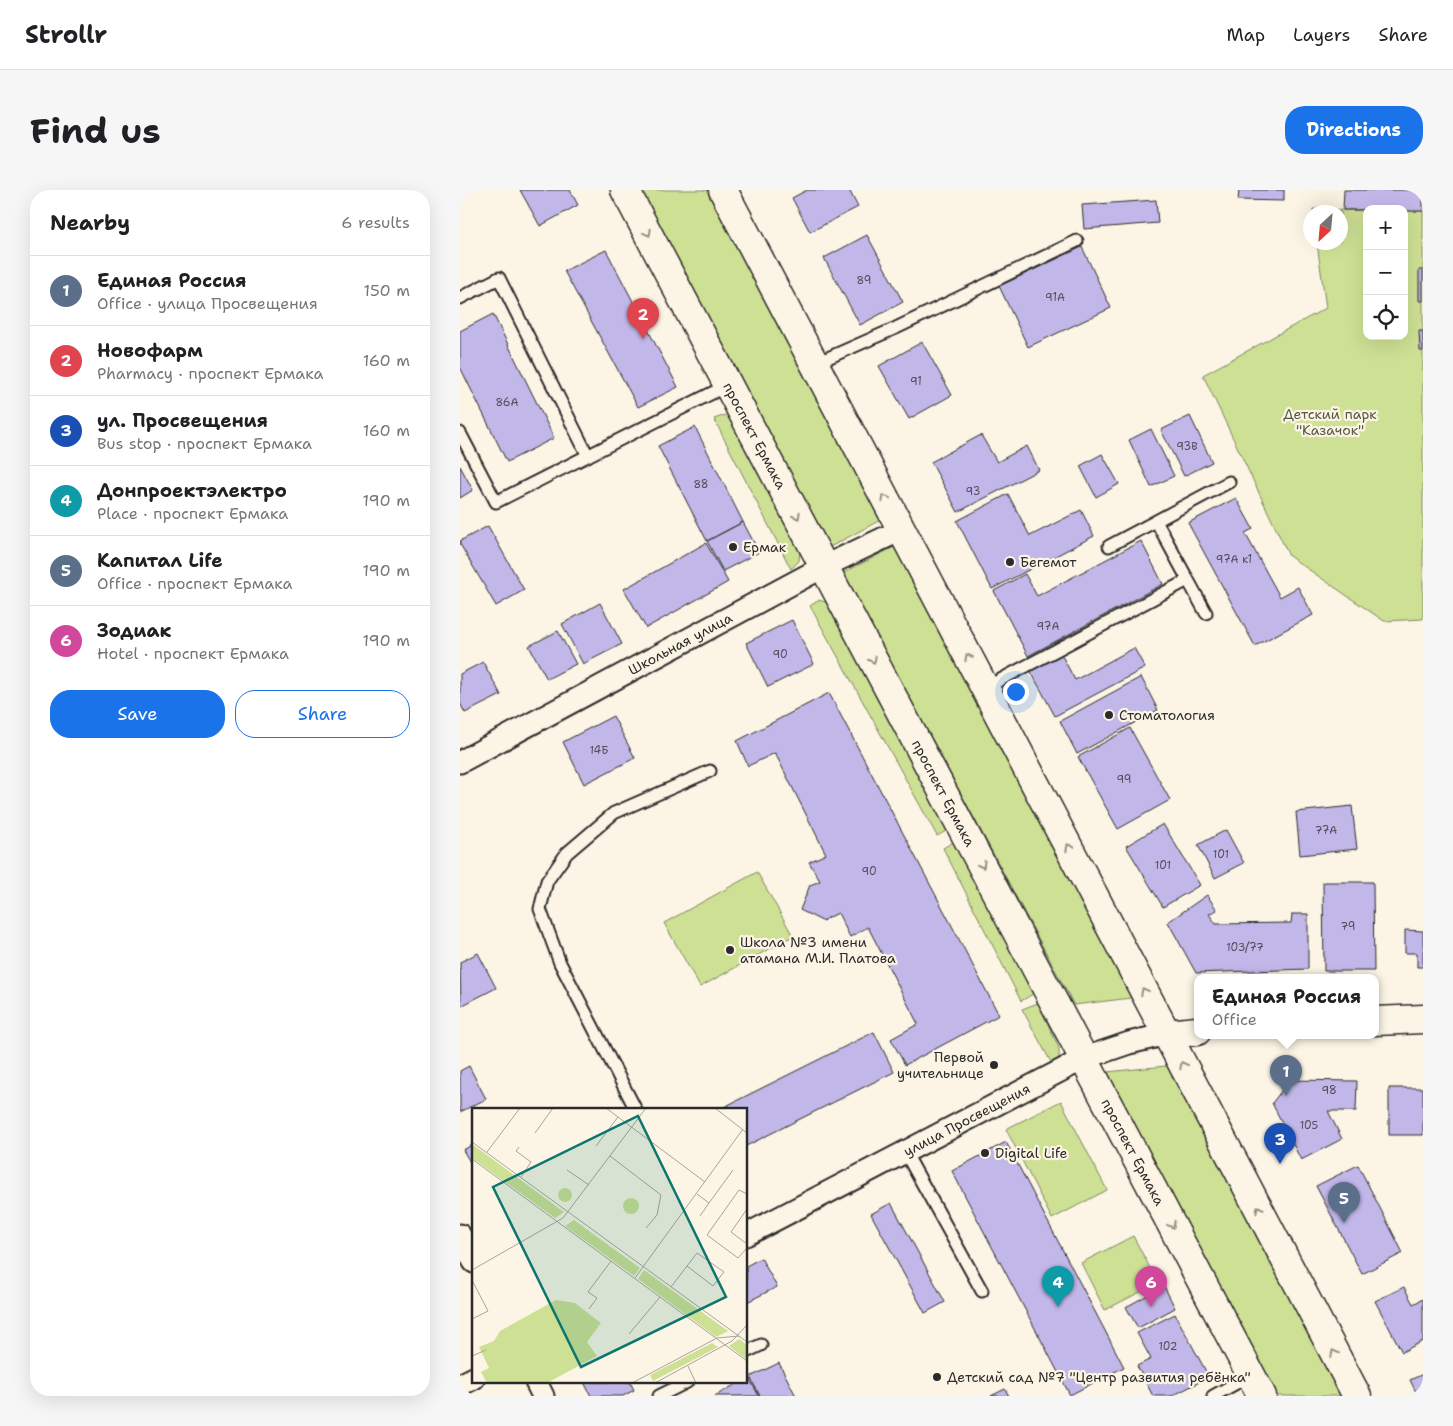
<!DOCTYPE html>
<meta charset="utf-8">
<style>
body{margin:0;font-family:"Shantell Sans",sans-serif;background:#f6f6f6;color:#202124}
.controls{position:absolute;right:15px;top:15px;display:grid;overflow:hidden;border-radius:10px;box-shadow:0 5px 20px #0002}
.controls button{width:45px;height:45px;display:grid;place-items:center;padding:0;border:0;border-bottom:1px solid #e0e0e0;background:#fff;color:#202124;font:25px sans-serif}
.compass{position:absolute;left:843px;top:15px;width:45px;height:45px;border-radius:50%;background:#fff;box-shadow:0 5px 20px #0002;rotate:206deg}
.you{position:absolute;left:555px;top:501px;width:18px;height:18px;margin:-12px;border:4px solid #fff;border-radius:50%;background:#1a73e8;box-shadow:0 0 0 8px #1a73e833}
.badge{display:grid;place-items:center;width:32px;height:32px;border-radius:50%;background:#1a73e8;color:#fff;font-size:16px;font-weight:700}
.pin{position:absolute;translate:-50% -41px;filter:drop-shadow(0 1px 2px #0008)}
.pin::after{content:'';position:absolute;top:26px;width:18px;height:15px;background:inherit;clip-path:polygon(0 0,100% 0,50% 100%)}
.popup{position:absolute;left:734px;top:784px;width:185px;height:65px;box-sizing:border-box;display:grid;place-content:center;border-radius:10px;background:#fff;filter:drop-shadow(0 1px 4px #0005);font-size:16px;white-space:nowrap;color:#757577}
.popup b{font-size:19px;color:#202124}
.popup::after{content:'';position:absolute;left:50%;top:100%;margin-left:-10px;border:10px solid transparent;border-top-color:#fff}
.list{margin:0;padding:0;list-style:none}
h2{display:flex;justify-content:space-between;align-items:center;height:65px;margin:0;padding:0 20px;font-size:21px}
h2 small{font-size:16px;font-weight:400;color:#757577}
.list li{display:grid;grid-template-columns:32px 1fr auto;gap:15px;align-items:center;box-sizing:border-box;height:70px;padding:0 20px;border-top:1px solid #e0e0e0}
.list b{display:block;font-size:19px;white-space:nowrap}
.list p{margin:0;font-size:16px;white-space:nowrap;color:#757577}
.list em{font-size:16px;font-style:normal;color:#757577}
.actions{display:flex;gap:10px;padding:15px 20px}
.actions a{flex:1;padding:11px 0;border:1px solid #1a73e8;border-radius:20px;text-align:center;font-size:18px;color:#1a73e8}
.actions .main{background:#1a73e8;color:#fff}
.icon{flex:none;width:28px;height:28px;fill:none;stroke:currentColor;stroke-width:2;stroke-linecap:round;stroke-linejoin:round}
.map{position:relative;flex:none;width:963px;height:1206px;overflow:hidden;border-radius:20px}
header{display:flex;align-items:center;gap:30px;box-sizing:border-box;height:70px;padding:0 25px;background:#fff;border-bottom:1px solid #e0e0e0}
header strong{font-size:24px}
nav{display:flex;gap:28px;margin-inline-start:auto;font-size:18px}
.intro{display:flex;align-items:center;justify-content:space-between;box-sizing:border-box;height:120px;padding:0 30px}
h1{margin:0;font-size:35px}
.button{padding:12px 22px;border-radius:20px;background:#1a73e8;color:#fff;font-size:18px;font-weight:700}
main{display:flex;gap:30px;padding:0 30px}
aside{flex:1;background:#fff;border-radius:20px;box-shadow:0 5px 20px #0002}
.map>svg:first-child{display:block}
.green{fill:#cee094;stroke:#7c8660}
.building{fill:#c1b7e9;stroke:#2b2b2b}
.lines{fill:none;stroke-linecap:round;stroke-linejoin:round}
.lane-casing{stroke:#2b2b2b;stroke-width:15}
.street-casing{stroke:#2b2b2b;stroke-width:25}
.secondary-casing{stroke:#2b2b2b;stroke-width:31}
.lane{stroke:#fcf5e5;stroke-width:11}
.street{stroke:#fcf5e5;stroke-width:21}
.secondary{stroke:#fcf5e5;stroke-width:28}
.oneway{stroke:#949088}
.poi-dot{fill:#2b2b2b;stroke:#fcf5e5;stroke-width:2}
.labels{text-anchor:middle;stroke-width:4.5;stroke-linejoin:round;paint-order:stroke}
.number-label{font-size:11px;fill:#504e5a}
.park-label{font-size:14px;fill:#545845;stroke:#fcf5e5}
.street-label{font-size:14px;fill:#2b2b2b;stroke:#fcf5e5}
.poi-label{font-size:14px;fill:#2b2b2b;stroke:#fcf5e5;text-anchor:start}
.inset-road{fill:none;stroke:#a8a49b;stroke-width:1}
.view{fill:#0f766e;fill-opacity:0.15;stroke:#0f766e;stroke-width:2.5}
.inset-edge{fill:none;stroke:#2b2b2b;stroke-width:2.5}
</style>
<header>
<strong>Strollr</strong>
<nav><a>Map</a><a>Layers</a><a>Share</a></nav>
</header>
<div class="intro"><h1>Find us</h1><a class="button">Directions</a></div>
<main>
<aside>
<h2>Nearby<small>6 results</small></h2>
<ul class="list">
<li><span class="badge" style="background:#5c6f8a">1</span><div><b>Единая Россия</b><p>Office · улица Просвещения</p></div><em>150 m</em></li>
<li><span class="badge" style="background:#e0444e">2</span><div><b>Новофарм</b><p>Pharmacy · проспект Ермака</p></div><em>160 m</em></li>
<li><span class="badge" style="background:#1a4fb4">3</span><div><b>ул. Просвещения</b><p>Bus stop · проспект Ермака</p></div><em>160 m</em></li>
<li><span class="badge" style="background:#0f9aa8">4</span><div><b>Донпроектэлектро</b><p>Place · проспект Ермака</p></div><em>190 m</em></li>
<li><span class="badge" style="background:#5c6f8a">5</span><div><b>Капитал Life</b><p>Office · проспект Ермака</p></div><em>190 m</em></li>
<li><span class="badge" style="background:#d1479c">6</span><div><b>Зодиак</b><p>Hotel · проспект Ермака</p></div><em>190 m</em></li>
</ul>
<div class="actions"><a class="main">Save</a><a>Share</a></div>
</aside>
<div class="map">
<svg width="963" height="1206" viewBox="0 0 963 1206">
<rect width="100%" height="100%" fill="#fcf5e5"/>
<filter id="ink" filterUnits="userSpaceOnUse"><feTurbulence type="fractalNoise" baseFrequency=".02" numOctaves="2"/><feDisplacementMap in="SourceGraphic" scale="10" xChannelSelector="R" yChannelSelector="G"/><feConvolveMatrix kernelMatrix="1 2 1 2 8 2 1 2 1" color-interpolation-filters="sRGB"/></filter>
<g filter="url(#ink)">
<path class="green" d="M 179,0 L 256,0 L 426,327 L 368,358 Z
M 853,19 L 907,21 L 907,146 L 944,146 L 944,21 L 963,21 L 963,429 L 924,431 L 829,366 L 743,185 L 866,118 L 857,53 L 881,52 L 881,22 L 853,22 Z
M 271,223 L 340,361 L 339,371 L 331,379 L 254,229 Z
M 440,354 L 679,807 L 614,815 L 383,383 Z
M 359,410 L 368,413 L 490,639 L 477,646 L 350,416 Z
M 495,651 L 573,804 L 561,811 L 483,658 Z
M 297,682 L 333,746 L 240,797 L 204,733 Z
M 578,813 L 599,858 L 599,868 L 592,874 L 562,819 Z
M 715,875 L 890,1206 L 816,1206 L 647,882 Z
M 601,911 L 647,1000 L 592,1029 L 546,939 Z
M 673,1046 L 698,1093 L 645,1120 L 621,1073 Z"/>
<path class="building" d="M 60,0 L 110,0 L 118,15 L 80,36 Z
M 347,0 L 389,0 L 398,17 L 350,42 L 332,8 Z
M 779,0 L 824,0 L 824,11 L 778,10 Z
M 884,0 L 963,0 L 963,21 L 944,21 L 944,19 L 883,20 Z
M 696,10 L 698,33 L 624,39 L 622,15 Z
M 407,45 L 443,112 L 400,135 L 364,68 Z
M 622,57 L 651,118 L 568,157 L 539,96 Z
M 146,60 L 218,197 L 178,217 L 104,81 Z
M 959,80 L 963,80 L 963,111 L 959,111 Z
M 33,124 L 94,248 L 47,272 L 0,177 L 0,141 Z
M 959,141 L 963,141 L 963,161 L 960,161 Z
M 462,152 L 492,205 L 449,229 L 419,176 Z
M 730,226 L 752,272 L 724,286 L 701,240 Z
M 235,237 L 283,332 L 247,351 L 198,256 Z
M 691,239 L 714,286 L 691,297 L 669,250 Z
M 521,245 L 537,272 L 567,256 L 579,280 L 498,322 L 471,272 Z
M 642,264 L 659,294 L 636,307 L 620,276 Z
M 0,276 L 13,300 L 0,308 Z
M 548,304 L 570,346 L 621,320 L 634,346 L 532,399 L 497,331 Z
M 776,308 L 793,339 L 785,343 L 820,407 L 838,397 L 853,425 L 795,456 L 728,333 Z
M 283,332 L 299,362 L 263,381 L 247,351 Z
M 28,336 L 64,400 L 36,416 L 0,354 L 0,351 Z
M 681,351 L 703,394 L 568,466 L 534,401 L 565,384 L 577,406 Z
M 246,353 L 268,392 L 186,438 L 164,399 Z
M 140,413 L 162,454 L 123,474 L 102,434 Z
M 332,430 L 354,474 L 308,497 L 286,453 Z
M 98,441 L 116,474 L 87,489 L 69,456 Z
M 674,458 L 685,478 L 595,526 L 570,480 L 601,464 L 615,490 Z
M 23,472 L 41,505 L 5,523 L 0,513 L 0,484 Z
M 681,487 L 698,520 L 617,564 L 600,531 Z
M 369,503 L 539,825 L 445,875 L 431,849 L 458,834 L 408,737 L 390,747 L 378,723 L 362,731 L 340,720 L 350,695 L 360,691 L 349,672 L 366,664 L 315,563 L 288,576 L 277,551 Z
M 153,526 L 175,568 L 124,594 L 103,552 Z
M 670,538 L 710,610 L 658,639 L 618,567 Z
M 892,616 L 897,659 L 840,665 L 836,622 Z
M 703,634 L 740,695 L 703,717 L 666,656 Z
M 766,640 L 784,673 L 755,688 L 738,655 Z
M 863,692 L 913,692 L 914,781 L 864,781 Z
M 747,705 L 757,720 L 749,724 L 756,734 L 831,733 L 832,724 L 848,724 L 848,779 L 736,783 L 708,732 Z
M 945,740 L 963,741 L 963,777 L 957,777 L 957,763 L 945,763 Z
M 18,763 L 36,798 L 1,816 L 0,772 Z
M 414,842 L 434,882 L 286,956 L 286,920 L 258,920 Z
M 9,876 L 26,909 L 0,922 L 0,881 Z
M 830,890 L 897,891 L 896,921 L 868,921 L 882,949 L 841,970 L 812,913 Z
M 929,898 L 963,898 L 963,945 L 929,945 Z
M 546,952 L 664,1177 L 610,1205 L 492,981 Z
M 14,954 L 14,979 L 3,960 Z
M 898,975 L 943,1063 L 902,1084 L 856,996 Z
M 431,1013 L 485,1112 L 465,1123 L 411,1024 Z
M 301,1068 L 317,1097 L 287,1112 L 286,1076 Z
M 704,1096 L 715,1118 L 678,1138 L 666,1117 Z
M 944,1097 L 953,1114 L 963,1109 L 963,1151 L 942,1162 L 915,1111 Z
M 715,1124 L 749,1187 L 712,1206 L 693,1206 L 677,1176 L 691,1169 L 677,1143 Z
M 319,1173 L 336,1206 L 300,1206 L 290,1187 Z
M 963,1184 L 963,1206 L 958,1206 L 950,1190 Z
M 289,1188 L 299,1206 L 255,1206 L 280,1192 L 286,1192 L 286,1189 Z
M 124,1192 L 170,1192 L 174,1200 L 163,1206 L 131,1206 Z
M 545,1199 L 549,1206 L 531,1206 Z"/>
<g class="lines">
<g class="lane-casing">
<path id="lane" d="M 0,108 L 39,88 L 128,266
M 354,174 L 436,138 L 617,51
M 0,243 L 36,312 L 268,195
M 649,356 L 696,331
M 728,390 L 746,423
M 525,498 L 728,390 L 696,331 L 769,292
M 176,920 L 100,773 L 80,719 L 87,691 L 107,663 L 154,623 L 250,581
M 445,962 L 522,1101
M 286,1162 L 301,1155
M 199,1206 L 227,1192
M 753,1206 L 791,1185"/>
</g>
<g class="street-casing">
<g id="street">
<path id="s1" d="M 0,572 L 363,377 L 441,340"/>
<path d="M 0,1045 L 14,1072"/>
<path id="s2" d="M 286,1045 L 625,868 L 669,853 L 707,844"/>
<path d="M 76,1192 L 83,1206"/>
<path d="M 0,1195 L 14,1188"/>
</g>
</g>
<g class="secondary-casing">
<g id="secondary">
<path id="s3" d="M 165,0 L 802,1206"/>
<path d="M 263,0 L 897,1206"/>
<path d="M 915,831 L 963,829"/>
<path d="M 707,844 L 737,841"/>
</g>
</g>
<use href="#lane" class="lane"/>
<use href="#street" class="street"/>
<use href="#secondary" class="secondary"/>
</g>
<defs><path id="oneway-chevron" d="M-2-3.5L2.5 0L-2 3.5" fill="none" stroke-width="1.6" stroke-linecap="round" stroke-linejoin="round" transform="scale(1.25)"/></defs>
<g class="oneway">
<use href="#oneway-chevron" transform="translate(188 43) rotate(62)"/>
<use href="#oneway-chevron" transform="translate(425 308) rotate(-118)"/>
<use href="#oneway-chevron" transform="translate(337 326) rotate(62)"/>
<use href="#oneway-chevron" transform="translate(508 467) rotate(-118)"/>
<use href="#oneway-chevron" transform="translate(413 470) rotate(62)"/>
<use href="#oneway-chevron" transform="translate(609 657) rotate(-118)"/>
<use href="#oneway-chevron" transform="translate(522 675) rotate(62)"/>
<use href="#oneway-chevron" transform="translate(684 801) rotate(-118)"/>
<use href="#oneway-chevron" transform="translate(723 875) rotate(-118)"/>
<use href="#oneway-chevron" transform="translate(799 1019) rotate(-118)"/>
<use href="#oneway-chevron" transform="translate(712 1035) rotate(62)"/>
<use href="#oneway-chevron" transform="translate(874 1163) rotate(-118)"/>
</g>
</g>
<g class="poi-dot">
<circle cx="273" cy="357" r="5"/>
<circle cx="550" cy="372" r="5"/>
<circle cx="649" cy="525" r="5"/>
<circle cx="270" cy="760" r="5"/>
<circle cx="534" cy="875" r="5"/>
<circle cx="525" cy="963" r="5"/>
<circle cx="477" cy="1187" r="5"/>
</g>
<g class="labels">
<g class="number-label">
<text x="404" y="94">89</text>
<text x="595" y="111">91А</text>
<text x="456" y="195">91</text>
<text x="47" y="216">86А</text>
<text x="727" y="260">93В</text>
<text x="241" y="298">88</text>
<text x="513" y="305">93</text>
<text x="774" y="373">97А к1</text>
<text x="588" y="440">97А</text>
<text x="320" y="468">90</text>
<text x="139" y="564">14Б</text>
<text x="664" y="593">99</text>
<text x="866" y="644">77А</text>
<text x="761" y="668">101</text>
<text x="703" y="679">101</text>
<text x="409" y="685">90</text>
<text x="888" y="740">79</text>
<text x="785" y="761">103/77</text>
<text x="869" y="904">98</text>
<text x="849" y="939">105</text>
<text x="708" y="1160">102</text>
</g>
<g class="park-label">
<text x="870" y="229">Детский парк<tspan x="870" dy="16">"Казачок"</tspan></text>
</g>
<g class="street-label">
<text dy="5" stroke="none"><textPath href="#s3" startOffset="278">проспект Ермака</textPath></text>
<text dy="5" stroke="none"><textPath href="#s1" startOffset="250">Школьная улица</textPath></text>
<text dy="5" stroke="none"><textPath href="#s3" startOffset="682">проспект Ермака</textPath></text>
<text dy="5" stroke="none"><textPath href="#s2" startOffset="249">улица Просвещения</textPath></text>
<text dy="5" stroke="none"><textPath href="#s3" startOffset="1088">проспект Ермака</textPath></text>
</g>
<g class="poi-label">
<text x="283" y="362">Ермак</text>
<text x="560" y="377">Бегемот</text>
<text x="659" y="530">Стоматология</text>
<text x="280" y="757">Школа №3 имени<tspan x="280" dy="16">атамана М.И. Платова</tspan></text>
<text x="524" y="872" text-anchor="end">Первой<tspan x="524" dy="16">учительнице</tspan></text>
<text x="535" y="968">Digital Life</text>
<text x="487" y="1192">Детский сад №7 "Центр развития ребёнка"</text>
</g>
</g>
<g transform="translate(12 918)">
<rect width="275" height="275" fill="#fcf5e5"/>
<path d="M 0,36 L 92,104 L 83,110 L 0,50 ZM86 87a7 7 0 1 1 14 0a7 7 0 1 1-14 0ZM151 98a8 8 0 1 1 16 0a8 8 0 1 1-16 0ZM 102,112 L 168,160 L 162,168 L 93,118 ZM 172,162 L 256,223 L 244,229 L 166,171 ZM 84,192 L 103,195 L 129,215 L 115,234 L 125,248 L 75,275 L 15,275 L 9,264 L 17,260 L 7,239 L 22,233 L 28,223 ZM 267,231 L 275,237 L 275,252 L 257,238 ZM 240,235 L 246,239 L 181,273 L 178,267 Z" fill="#cee094"/>
<path class="inset-road" d="M 134,0 L 233,74M 243,0 L 275,25M 63,25 L 81,0M 0,34 L 275,234M 124,38 L 146,9M 47,39 L 44,43 L 59,54 L 49,69M 15,44 L 48,0M 138,48 L 189,87 L 185,107 L 174,120M 0,51 L 275,253M 95,62 L 117,77M 225,86 L 237,95 L 261,62M 275,86 L 267,82 L 235,127 L 266,150 L 275,140M 275,101 L 259,124 L 275,136M 228,108 L 237,95M 0,162 L 91,110 L 174,0M 163,170 L 271,21M 0,172 L 16,203 L 0,211M 199,179 L 225,145 L 252,164 L 241,178 L 215,158M 117,201 L 125,190 L 116,184 L 139,153M 157,226 L 188,189M 0,248 L 14,242M 216,258 L 224,275M 160,275 L 245,230 L 267,228M 183,275 L 260,233 L 275,217"/>
<path class="view" d="M 166,8 L 254,189 L 109,259 L 21,79 Z"/>
<rect width="275" height="275" class="inset-edge"/>
</g>
</svg>
<div class="controls">
<button>+</button>
<button>−</button>
<button><svg class="icon" aria-label="locate" viewBox="0 0 24 24"><circle cx="12" cy="12" r="6"/><path d="M12 2v4M12 18v4M2 12h4M18 12h4"/></svg></button>
</div>
<svg class="compass" viewBox="-18 -18 36 36"><path d="M0-13l5 13h-10z" fill="#e53935"/><path d="M0 13l5-13h-10z" fill="#757577"/></svg>
<div class="you"></div>
<div class="pin badge" style="left:826px;top:906px;background:#5c6f8a">1</div>
<div class="popup"><b>Единая Россия</b>Office</div>
<div class="pin badge" style="left:183px;top:149px;background:#e0444e">2</div>
<div class="pin badge" style="left:820px;top:974px;background:#1a4fb4">3</div>
<div class="pin badge" style="left:598px;top:1117px;background:#0f9aa8">4</div>
<div class="pin badge" style="left:884px;top:1033px;background:#5c6f8a">5</div>
<div class="pin badge" style="left:691px;top:1117px;background:#d1479c">6</div>
</div>
</main>
